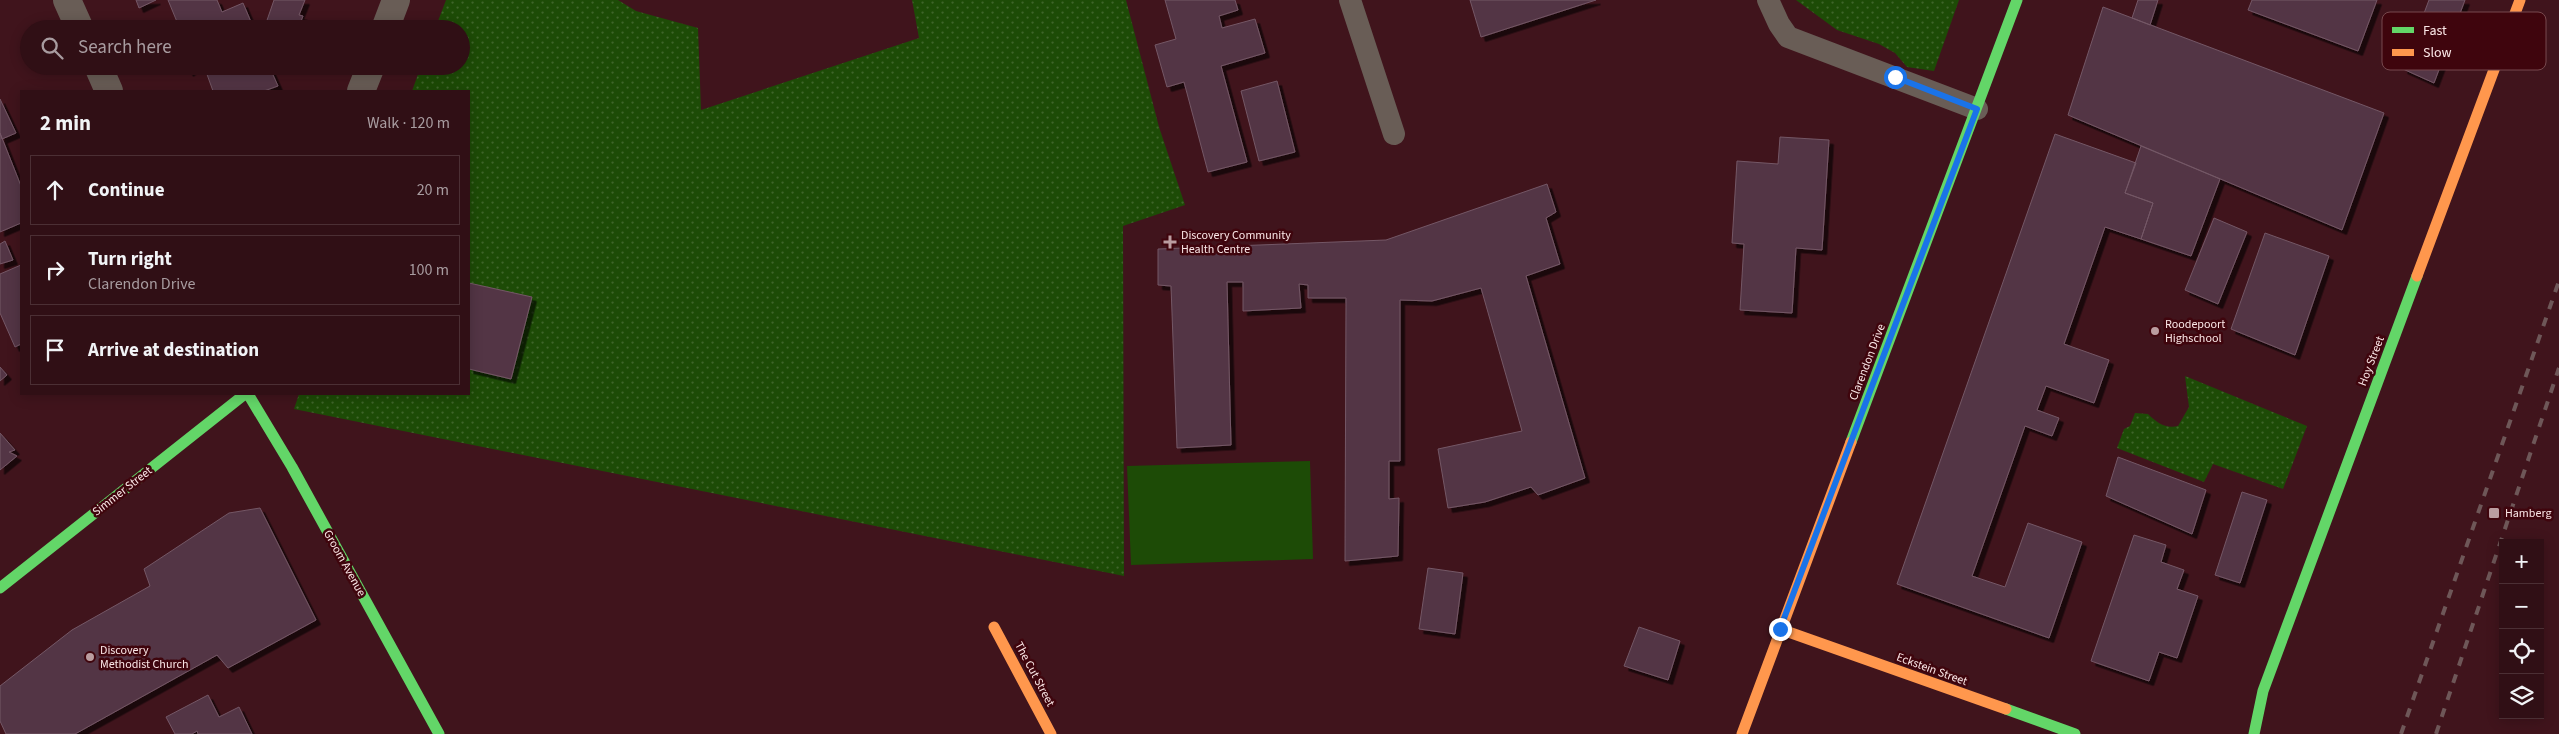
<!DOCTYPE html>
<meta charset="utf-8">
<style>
body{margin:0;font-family:"Source Sans 3",sans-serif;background:#38181e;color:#f1f3f6}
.controls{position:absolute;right:15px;bottom:15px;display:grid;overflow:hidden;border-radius:0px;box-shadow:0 2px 12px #0003}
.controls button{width:45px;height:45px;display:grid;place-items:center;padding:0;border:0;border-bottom:1px solid #4b2f34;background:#300f15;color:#f1f3f6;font:25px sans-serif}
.stop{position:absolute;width:15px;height:15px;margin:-11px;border:4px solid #1a73e8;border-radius:50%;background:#fff}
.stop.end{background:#1a73e8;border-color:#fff;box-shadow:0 1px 5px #0008}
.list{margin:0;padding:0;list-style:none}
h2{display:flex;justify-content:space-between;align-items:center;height:65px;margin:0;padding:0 20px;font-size:21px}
h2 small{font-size:16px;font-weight:400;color:#a89ca0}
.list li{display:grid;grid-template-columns:32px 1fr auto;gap:15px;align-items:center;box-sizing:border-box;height:70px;margin:0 10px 10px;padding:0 10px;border:1px solid #4b2f34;border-radius:0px}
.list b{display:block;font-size:19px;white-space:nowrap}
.list p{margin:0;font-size:16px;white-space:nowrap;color:#a89ca0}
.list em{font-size:16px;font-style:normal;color:#a89ca0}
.icon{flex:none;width:28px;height:28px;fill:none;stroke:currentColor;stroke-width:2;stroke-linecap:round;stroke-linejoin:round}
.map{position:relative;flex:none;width:2559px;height:734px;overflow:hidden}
.search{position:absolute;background:#300f15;box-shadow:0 2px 12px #0003;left:20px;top:20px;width:450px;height:55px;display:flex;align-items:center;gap:12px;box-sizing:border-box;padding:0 18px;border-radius:28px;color:#a89ca0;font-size:19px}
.panel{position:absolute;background:#300f15;box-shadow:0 2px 12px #0003;left:20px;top:90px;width:450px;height:305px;border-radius:0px}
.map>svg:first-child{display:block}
.grass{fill:url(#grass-dots)}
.pitch{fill:#1d4b06}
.building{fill:#533645;stroke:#745766;filter:url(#shadow)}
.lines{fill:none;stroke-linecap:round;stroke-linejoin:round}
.lane{stroke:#695d56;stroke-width:22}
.street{stroke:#695d56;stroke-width:28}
.fast{stroke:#63d668;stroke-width:11}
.slow{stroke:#ff974d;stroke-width:11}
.rail{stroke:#6e5758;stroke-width:4;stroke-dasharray:9 9;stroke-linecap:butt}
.route{stroke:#1a73e8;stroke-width:6}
.poi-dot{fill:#ba9da0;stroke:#3f050d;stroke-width:2}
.labels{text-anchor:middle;stroke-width:5;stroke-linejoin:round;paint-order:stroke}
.poi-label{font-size:12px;fill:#fbe7e7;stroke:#3f050d;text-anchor:start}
.street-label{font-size:12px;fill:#fbe7e7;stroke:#3f050d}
.key{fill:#3f050d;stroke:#77494e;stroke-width:1}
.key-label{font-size:14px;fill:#fbe7e7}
</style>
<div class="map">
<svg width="2559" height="734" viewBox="0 0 2559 734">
<defs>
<pattern id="grass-dots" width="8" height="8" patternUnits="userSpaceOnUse" patternTransform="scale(1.25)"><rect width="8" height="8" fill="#1d4b06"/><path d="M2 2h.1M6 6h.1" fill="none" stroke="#3f652a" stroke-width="1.8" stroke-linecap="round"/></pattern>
<filter id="shadow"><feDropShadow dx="4.5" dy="4.5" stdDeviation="0" flood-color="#0009"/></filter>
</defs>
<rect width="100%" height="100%" fill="#40141c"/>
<path class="grass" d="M 446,0 L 618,0 L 636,11 L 698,28 L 701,110 L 919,38 L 912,0 L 1126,0 L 1159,127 L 1185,205 L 1123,226 L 1124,576 L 294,409 L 299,394 L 469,394 L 469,91 L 412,91 L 421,66 L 461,66 L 461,29 L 435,29 Z
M 1796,0 L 1959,0 L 1934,71 L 1907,67 L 1895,53 L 1879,44 L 1837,30 Z
M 2185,376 L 2307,426 L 2283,489 L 2213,464 L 2204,482 L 2117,448 L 2124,429 L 2130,426 L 2135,413 L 2148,414 C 2157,423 2166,429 2178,426 L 2189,407 Z"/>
<path class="pitch" d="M 1310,461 L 1313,559 L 1131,565 L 1127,466 Z"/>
<path class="building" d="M 136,0 L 156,0 L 139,8 Z
M 168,0 L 217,0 L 222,12 L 243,3 L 254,29 L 180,29 Z
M 274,0 L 305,0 L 299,15 L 303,16 L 298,29 L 264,29 Z
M 1165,0 L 1235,0 L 1238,10 L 1219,16 L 1222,28 L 1255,19 L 1265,53 L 1221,66 L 1247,162 L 1208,172 L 1184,82 L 1167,87 L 1155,45 L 1176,39 Z
M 1470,0 L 1596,0 L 1481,37 Z
M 2138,0 L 2158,0 L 2150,25 L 2132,18 Z
M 2252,0 L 2377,0 L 2358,51 L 2248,10 Z
M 2429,0 L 2465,0 L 2434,83 L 2403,69 Z
M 2103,7 L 2384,113 L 2342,230 L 2068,115 Z
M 186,66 L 196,66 L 189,72 Z
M 204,66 L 269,66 L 278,86 L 264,91 L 213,91 Z
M 1277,81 L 1295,152 L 1259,161 L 1241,91 Z
M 0,99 L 16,133 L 2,139 L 0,133 Z
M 0,133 L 21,186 L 21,223 L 0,232 Z
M 2055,134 L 2136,163 L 2125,193 L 2153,203 L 2141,239 L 2105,227 L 2064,344 L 2109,360 L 2094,403 L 2046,386 L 2037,410 L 2059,418 L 2052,436 L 2025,426 L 1972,576 L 2005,587 L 2028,523 L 2082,542 L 2049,638 L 1897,584 Z
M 1780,137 L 1829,140 L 1822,250 L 1796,248 L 1792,313 L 1740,310 L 1744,244 L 1732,243 L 1737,161 L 1778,164 Z
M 2141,146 L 2220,179 L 2191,256 L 2141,239 L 2153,203 L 2125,193 Z
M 1547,184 L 1556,212 L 1546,218 L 1560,264 L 1526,276 L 1585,478 L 1538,495 L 1531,487 L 1485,502 L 1448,508 L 1438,449 L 1522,431 L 1481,288 L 1432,301 L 1400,300 L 1400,461 L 1389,461 L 1389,499 L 1399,498 L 1398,556 L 1345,561 L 1346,298 L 1308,298 L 1308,285 L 1299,284 L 1301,308 L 1243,311 L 1243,282 L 1227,282 L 1231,445 L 1177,448 L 1171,286 L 1158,285 L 1158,249 L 1386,240 Z
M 2214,218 L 2247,232 L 2218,304 L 2185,290 Z
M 2265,233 L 2329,256 L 2295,355 L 2231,329 Z
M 5,241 L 13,260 L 0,264 L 0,244 Z
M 21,265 L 21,344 L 15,347 L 0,313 L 0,274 Z
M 469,283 L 532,297 L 511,379 L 469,369 Z
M 0,367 L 7,375 L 0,381 Z
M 0,433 L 15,450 L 9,452 L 17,456 L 0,470 Z
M 2118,457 L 2206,490 L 2192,534 L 2106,496 Z
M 2242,492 L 2267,500 L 2240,583 L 2215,575 Z
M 260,508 L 316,620 L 228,668 L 217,655 L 75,734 L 6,734 L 0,721 L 0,686 L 72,630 L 150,586 L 144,569 L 229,513 Z
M 2134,535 L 2166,545 L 2161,562 L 2184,570 L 2177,589 L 2198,596 L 2177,658 L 2159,652 L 2149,681 L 2091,661 Z
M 1428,568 L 1463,573 L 1455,634 L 1419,629 Z
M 1639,627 L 1680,641 L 1668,680 L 1624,666 Z
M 208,695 L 219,717 L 239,707 L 252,734 L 198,734 L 197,731 L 192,734 L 175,734 L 166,717 Z"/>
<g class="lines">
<path class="lane" d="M 1350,0 L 1394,134
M 1768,0 L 1779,24 L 1788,37 L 1977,109"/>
<path class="street" d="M 67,0 L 80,29
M 385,29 L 396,0
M 98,66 L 109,91
M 361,91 L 371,66"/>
<path class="fast" d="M 248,394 L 292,467 L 439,734
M 1851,442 L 2017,0
M 0,588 L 245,394
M 2006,709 L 2075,734
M 2254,734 L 2263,691 L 2417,276"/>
<path class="slow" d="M 2417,276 L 2520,0
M 994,627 L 1051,734
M 1780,629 L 2006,709
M 1742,734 L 1851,442"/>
<path class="rail" d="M 2401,734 L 2559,281
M 2436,734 L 2559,368"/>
</g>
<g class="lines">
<path class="route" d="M 1780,629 L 1977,109 L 1895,77"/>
</g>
<g class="poi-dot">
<path d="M1167.5 234.5h5v5h5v5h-5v5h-5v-5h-5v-5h5z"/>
<circle cx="2155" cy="331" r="5"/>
<rect x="2488" y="507" width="12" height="12" rx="2.5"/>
<circle cx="90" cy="657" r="5"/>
</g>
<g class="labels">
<g class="poi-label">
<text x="1181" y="239">Discovery Community<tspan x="1181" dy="14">Health Centre</tspan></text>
<text x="2165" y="328">Roodepoort<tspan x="2165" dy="14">Highschool</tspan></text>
<text x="2505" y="517">Hamberg</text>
<text x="100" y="654">Discovery<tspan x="100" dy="14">Methodist Church</tspan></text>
</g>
<g class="street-label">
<text transform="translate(2371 361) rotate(-69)" y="4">Hoy Street</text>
<text transform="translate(1867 362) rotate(-69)" y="4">Clarendon Drive</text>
<text transform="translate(122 491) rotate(-38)" y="4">Simmer Street</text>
<text transform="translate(345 563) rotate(61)" y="4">Groom Avenue</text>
<text transform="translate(1932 669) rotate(20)" y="4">Eckstein Street</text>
<text transform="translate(1035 674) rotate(62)" y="4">The Cut Street</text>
</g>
</g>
<rect x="2382" y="12" width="164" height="58" rx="8" class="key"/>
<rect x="2392" y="27" width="22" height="6" fill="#63d668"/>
<rect x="2392" y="49" width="22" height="7" fill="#ff974d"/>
<g class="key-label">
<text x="2423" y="35">Fast</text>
<text x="2423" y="57">Slow</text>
</g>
</svg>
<div class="controls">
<button>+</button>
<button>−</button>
<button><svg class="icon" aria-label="locate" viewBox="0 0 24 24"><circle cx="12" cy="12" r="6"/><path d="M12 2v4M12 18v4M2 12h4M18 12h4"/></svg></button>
<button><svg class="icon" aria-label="layers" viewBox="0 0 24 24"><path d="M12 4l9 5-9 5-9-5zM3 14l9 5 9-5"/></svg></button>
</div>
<div class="stop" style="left:1895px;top:77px"></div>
<div class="stop end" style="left:1780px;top:629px"></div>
<div class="search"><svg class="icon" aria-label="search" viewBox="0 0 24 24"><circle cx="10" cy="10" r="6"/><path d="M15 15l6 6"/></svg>Search here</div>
<section class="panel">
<h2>2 min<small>Walk · 120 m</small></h2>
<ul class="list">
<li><svg class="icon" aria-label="ahead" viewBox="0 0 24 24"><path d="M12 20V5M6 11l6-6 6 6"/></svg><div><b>Continue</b></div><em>20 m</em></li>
<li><svg class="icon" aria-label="right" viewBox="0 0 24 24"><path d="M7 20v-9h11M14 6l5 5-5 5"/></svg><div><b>Turn right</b><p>Clarendon Drive</p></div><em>100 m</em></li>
<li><svg class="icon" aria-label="arrive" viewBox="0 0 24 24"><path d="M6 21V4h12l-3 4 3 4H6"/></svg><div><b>Arrive at destination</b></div></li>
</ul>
</section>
</div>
